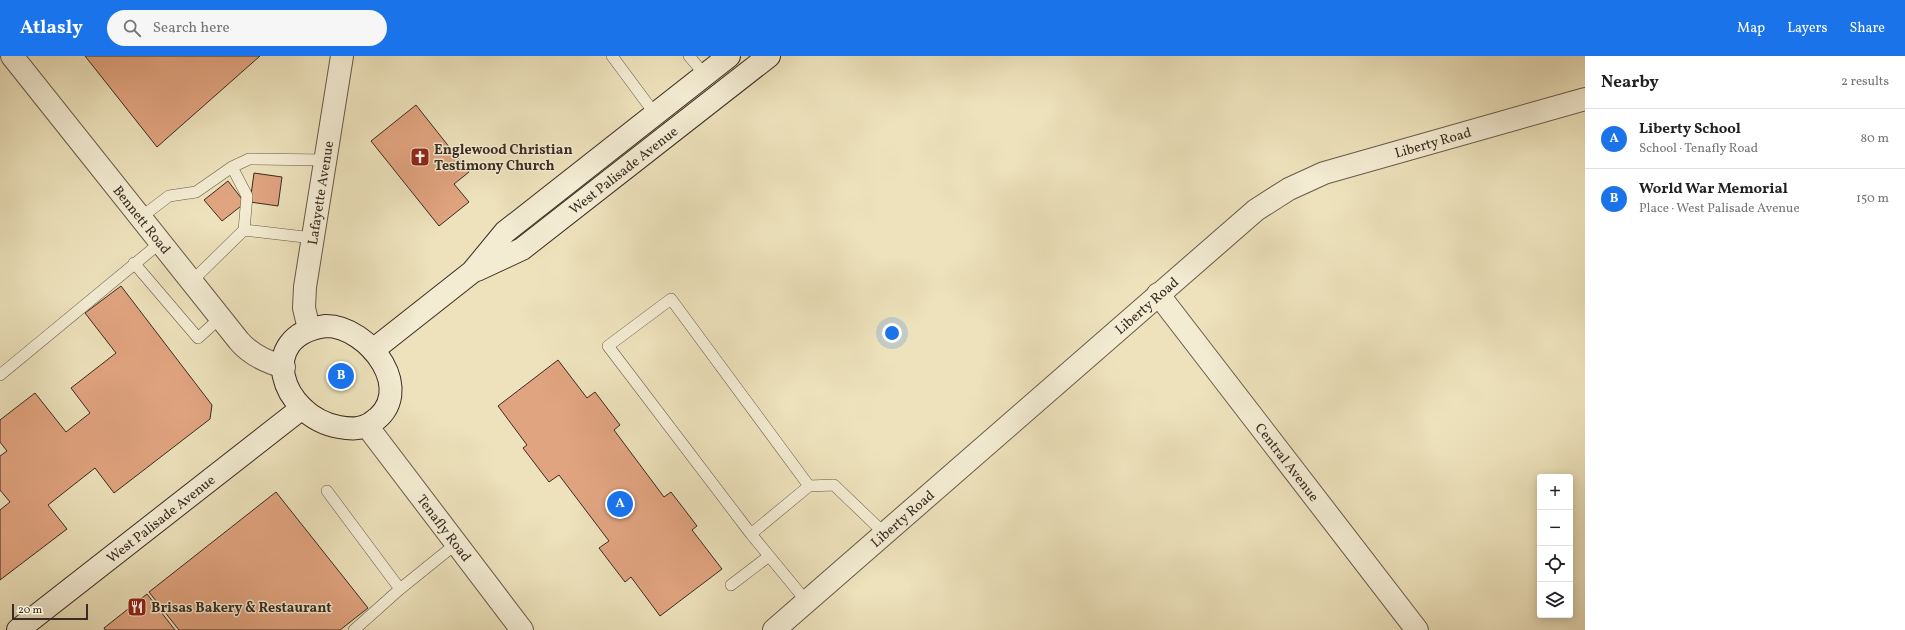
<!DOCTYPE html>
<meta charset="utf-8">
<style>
body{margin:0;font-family:Vollkorn,serif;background:#f6f6f6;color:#202124}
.controls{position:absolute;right:12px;bottom:12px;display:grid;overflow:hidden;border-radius:4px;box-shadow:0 2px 10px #0003}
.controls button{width:36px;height:36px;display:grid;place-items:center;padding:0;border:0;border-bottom:1px solid #e0e0e0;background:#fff;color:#202124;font:20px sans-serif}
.scale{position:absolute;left:12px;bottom:10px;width:76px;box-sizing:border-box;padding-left:4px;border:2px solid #3a2b21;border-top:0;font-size:11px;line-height:14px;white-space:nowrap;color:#3a2b21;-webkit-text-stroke:3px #f3ecd3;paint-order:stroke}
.you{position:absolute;left:892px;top:277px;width:14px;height:14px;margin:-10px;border:3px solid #fff;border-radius:50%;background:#1a73e8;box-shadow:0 0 0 6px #1a73e833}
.badge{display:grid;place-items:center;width:26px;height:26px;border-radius:50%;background:#1a73e8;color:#fff;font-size:13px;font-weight:700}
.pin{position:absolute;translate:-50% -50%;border:2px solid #fff;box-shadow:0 1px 4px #0006}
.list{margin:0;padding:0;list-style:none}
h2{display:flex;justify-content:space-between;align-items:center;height:52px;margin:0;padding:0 16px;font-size:17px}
h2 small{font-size:13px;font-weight:400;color:#757577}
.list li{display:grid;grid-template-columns:26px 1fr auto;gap:12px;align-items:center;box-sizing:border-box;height:60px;padding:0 16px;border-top:1px solid #e0e0e0}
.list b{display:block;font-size:15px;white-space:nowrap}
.list p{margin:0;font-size:13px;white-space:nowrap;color:#757577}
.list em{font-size:13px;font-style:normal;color:#757577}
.icon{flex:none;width:22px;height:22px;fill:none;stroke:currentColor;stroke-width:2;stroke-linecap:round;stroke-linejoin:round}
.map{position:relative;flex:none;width:1585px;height:574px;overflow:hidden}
header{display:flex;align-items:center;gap:24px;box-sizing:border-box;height:56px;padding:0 20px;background:#1a73e8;color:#fff}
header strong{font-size:19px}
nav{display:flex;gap:22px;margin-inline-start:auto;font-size:14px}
.search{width:280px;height:36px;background:#f6f6f6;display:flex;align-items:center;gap:10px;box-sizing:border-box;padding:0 14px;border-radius:22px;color:#757577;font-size:15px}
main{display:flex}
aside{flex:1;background:#fff}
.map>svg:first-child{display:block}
.building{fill:#e1a480;stroke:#3a2b21}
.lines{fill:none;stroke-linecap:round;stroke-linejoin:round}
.service-casing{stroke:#675948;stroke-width:12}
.minor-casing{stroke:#675948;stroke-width:24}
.tertiary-casing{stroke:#675948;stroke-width:24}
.secondary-casing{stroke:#3a2b21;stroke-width:24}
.service{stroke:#f3ecd3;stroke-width:11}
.minor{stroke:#f3ecd3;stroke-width:22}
.tertiary{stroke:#f3ecd3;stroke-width:22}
.secondary{stroke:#f3ecd3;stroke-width:22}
.labels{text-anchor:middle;stroke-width:3;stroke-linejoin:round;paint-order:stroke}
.street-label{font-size:14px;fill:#3a2b21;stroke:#f3ecd3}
.poi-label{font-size:14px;font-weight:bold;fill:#3a2b21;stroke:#f3ecd3;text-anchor:start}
</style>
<header>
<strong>Atlasly</strong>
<div class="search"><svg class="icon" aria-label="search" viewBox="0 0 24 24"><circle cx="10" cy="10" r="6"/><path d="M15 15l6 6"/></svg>Search here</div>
<nav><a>Map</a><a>Layers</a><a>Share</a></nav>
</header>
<main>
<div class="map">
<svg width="1585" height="574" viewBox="0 0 1585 574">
<rect width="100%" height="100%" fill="#ede2bc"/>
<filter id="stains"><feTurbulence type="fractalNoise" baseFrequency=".005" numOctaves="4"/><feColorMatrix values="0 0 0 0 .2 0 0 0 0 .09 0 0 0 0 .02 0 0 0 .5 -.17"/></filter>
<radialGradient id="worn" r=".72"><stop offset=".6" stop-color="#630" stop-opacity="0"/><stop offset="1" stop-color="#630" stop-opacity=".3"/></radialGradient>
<path class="building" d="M 85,0 L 260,0 L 157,91 Z
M 416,49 L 469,116 L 454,128 L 469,146 L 439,170 L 371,85 Z
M 254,117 L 282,121 L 278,150 L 250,146 Z
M 228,125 L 245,147 L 222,165 L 204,144 Z
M 121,230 L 212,349 L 210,363 L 114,437 L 95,412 L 48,449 L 67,473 L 0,524 L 0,454 L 10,446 L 0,434 L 0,400 L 7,395 L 0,386 L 0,364 L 35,337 L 66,376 L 90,357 L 71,332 L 116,297 L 85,257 Z
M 558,304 L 587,342 L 595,336 L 620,369 L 614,374 L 664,441 L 671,436 L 697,470 L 692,474 L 722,513 L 660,560 L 631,521 L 625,526 L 599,492 L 609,485 L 559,419 L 549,426 L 523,392 L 527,389 L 498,350 Z
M 276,436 L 368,552 L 340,574 L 179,574 L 149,536 Z
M 147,538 L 175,574 L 105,574 L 104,572 Z"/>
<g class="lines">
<g class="service-casing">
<path id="service" d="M 612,0 L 655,58
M 689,0 L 705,19
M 232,111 L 247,140 L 244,174
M 140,162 L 169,140 L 196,136 L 232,111 L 249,103 L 325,104
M 134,207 L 198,282 L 220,262
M 191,226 L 244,174 L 313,182
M 0,319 L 160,187
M 327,435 L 400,533 L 457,487
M 751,478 L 608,290 L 671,243 L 809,430
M 731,529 L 769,500
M 807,546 L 751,478 L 809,430 L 834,429 L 885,478
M 354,574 L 400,533"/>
</g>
<g class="minor-casing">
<g id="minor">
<path id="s1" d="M 12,0 L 239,285 C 251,299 266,306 284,311"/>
<path id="s2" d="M 1158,238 L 1417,574"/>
<path id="s3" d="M 774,574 L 1256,154 L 1289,133 L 1324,117 L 1585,43"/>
</g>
</g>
<g class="tertiary-casing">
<g id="tertiary">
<path id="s4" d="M 309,273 L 304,252 L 305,231 L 342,0"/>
<path id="s5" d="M 367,370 L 522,574"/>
</g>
</g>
<g class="secondary-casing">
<g id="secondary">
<path id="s6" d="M 477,214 L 522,193 L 769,0"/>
<path d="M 326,270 C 369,270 419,337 371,367 C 361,374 350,373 339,371 C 280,360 255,279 326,270 Z"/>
<path d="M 373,294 L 472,216 L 505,176 L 729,0"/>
<path id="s7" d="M 18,574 L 302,352"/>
</g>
</g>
<use href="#service" class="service"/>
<use href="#minor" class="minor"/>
<use href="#tertiary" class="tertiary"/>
<use href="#secondary" class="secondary"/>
</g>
<defs>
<g id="church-square" transform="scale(1)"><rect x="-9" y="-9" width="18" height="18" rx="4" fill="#8f2418" stroke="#f3ecd3"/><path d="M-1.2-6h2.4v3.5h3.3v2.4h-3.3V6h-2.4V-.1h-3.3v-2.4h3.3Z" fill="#fff"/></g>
<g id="restaurant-square" transform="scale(1)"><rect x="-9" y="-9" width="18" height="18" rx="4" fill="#8f2418" stroke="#f3ecd3"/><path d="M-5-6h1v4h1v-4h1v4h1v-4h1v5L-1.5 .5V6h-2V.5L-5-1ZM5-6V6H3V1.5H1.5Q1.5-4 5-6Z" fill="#fff"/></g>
</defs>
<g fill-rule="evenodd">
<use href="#church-square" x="420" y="101"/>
<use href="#restaurant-square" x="137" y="551"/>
</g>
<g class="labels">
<g class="street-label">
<text dy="5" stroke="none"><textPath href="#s3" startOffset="830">Liberty Road</textPath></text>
<text dy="5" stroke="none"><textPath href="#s6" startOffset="178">West Palisade Avenue</textPath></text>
<text dy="5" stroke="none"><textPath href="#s4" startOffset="138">Lafayette Avenue</textPath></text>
<text dy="5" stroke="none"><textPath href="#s1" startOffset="209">Bennett Road</textPath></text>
<text dy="5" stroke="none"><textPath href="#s3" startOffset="494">Liberty Road</textPath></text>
<text dy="5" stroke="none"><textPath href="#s2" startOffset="212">Central Avenue</textPath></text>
<text dy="5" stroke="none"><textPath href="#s3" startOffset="170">Liberty Road</textPath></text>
<text dy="5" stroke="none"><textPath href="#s7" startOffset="181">West Palisade Avenue</textPath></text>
<text dy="5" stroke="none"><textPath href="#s5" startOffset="128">Tenafly Road</textPath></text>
</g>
<g class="poi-label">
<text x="434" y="98">Englewood Christian<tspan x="434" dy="16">Testimony Church</tspan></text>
<text x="151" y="556">Brisas Bakery &amp; Restaurant</text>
</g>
</g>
<rect width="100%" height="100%" filter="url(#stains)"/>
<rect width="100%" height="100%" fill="url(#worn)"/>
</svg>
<div class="controls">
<button>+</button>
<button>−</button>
<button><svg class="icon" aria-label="locate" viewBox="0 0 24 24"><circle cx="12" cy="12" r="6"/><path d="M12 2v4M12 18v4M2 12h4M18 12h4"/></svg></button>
<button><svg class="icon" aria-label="layers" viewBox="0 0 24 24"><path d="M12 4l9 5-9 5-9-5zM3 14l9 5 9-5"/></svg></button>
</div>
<div class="scale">20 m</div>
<div class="you"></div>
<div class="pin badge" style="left:620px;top:448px">A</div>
<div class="pin badge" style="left:341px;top:320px">B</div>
</div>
<aside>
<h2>Nearby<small>2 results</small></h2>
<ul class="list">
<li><span class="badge">A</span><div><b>Liberty School</b><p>School · Tenafly Road</p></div><em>80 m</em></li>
<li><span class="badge">B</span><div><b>World War Memorial</b><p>Place · West Palisade Avenue</p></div><em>150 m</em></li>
</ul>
</aside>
</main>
